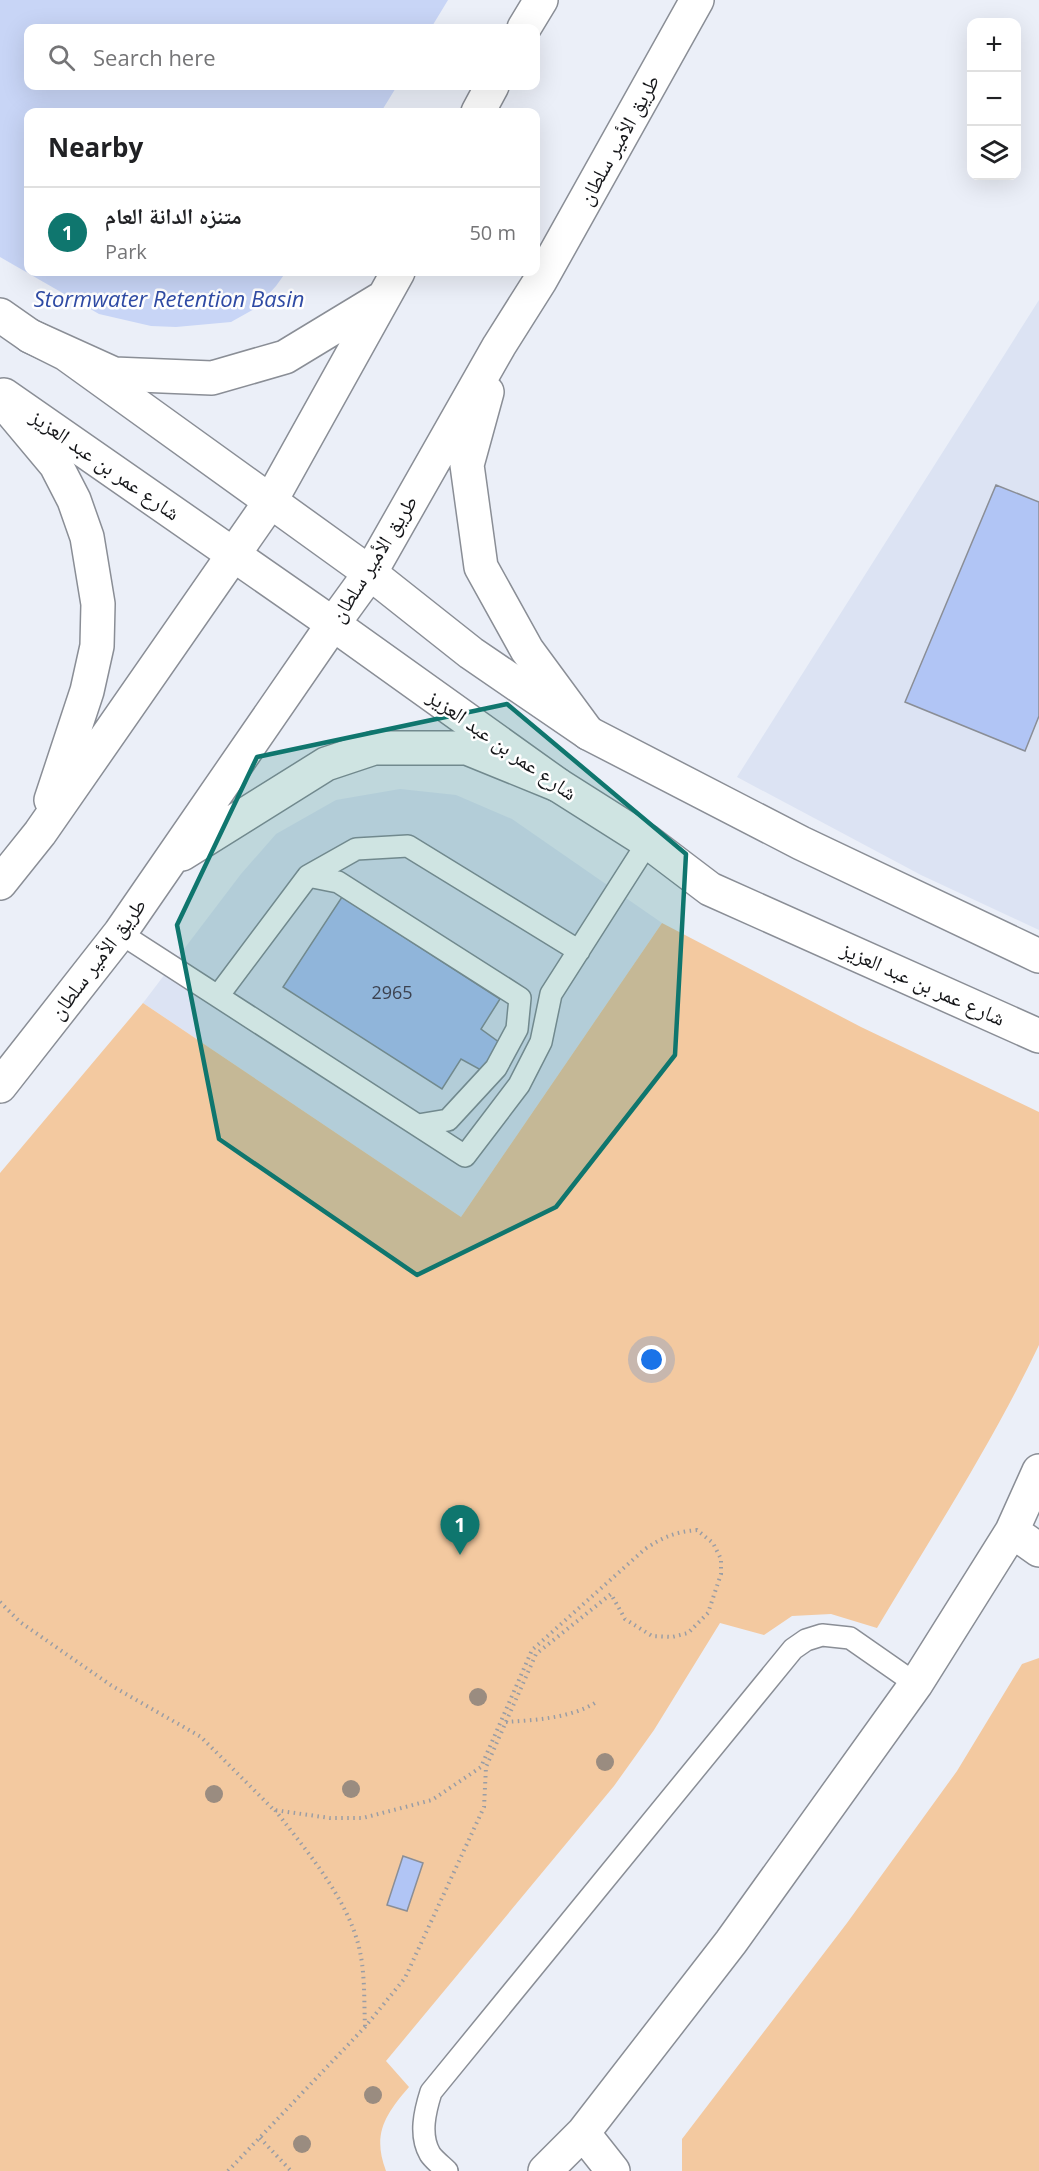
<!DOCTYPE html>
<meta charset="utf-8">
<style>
body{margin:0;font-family:"Open Sans","Noto Naskh Arabic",sans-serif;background:#f6f6f6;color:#202124}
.controls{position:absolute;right:18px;top:18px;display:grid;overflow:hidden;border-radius:12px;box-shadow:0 6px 24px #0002}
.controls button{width:54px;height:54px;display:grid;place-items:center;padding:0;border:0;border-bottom:2px solid #e0e0e0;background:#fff;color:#202124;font:30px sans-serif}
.you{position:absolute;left:652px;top:1360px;width:21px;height:21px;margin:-15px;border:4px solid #fff;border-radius:50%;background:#1a73e8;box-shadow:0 0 0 9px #1a73e833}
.badge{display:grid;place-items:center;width:39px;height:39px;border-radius:50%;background:#0f766e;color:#fff;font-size:20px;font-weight:700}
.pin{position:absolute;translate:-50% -50px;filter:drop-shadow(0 2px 3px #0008)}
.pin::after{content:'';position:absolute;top:32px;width:21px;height:18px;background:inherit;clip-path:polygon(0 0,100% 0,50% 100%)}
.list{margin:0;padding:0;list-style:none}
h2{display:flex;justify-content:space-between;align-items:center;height:78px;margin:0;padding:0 24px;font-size:26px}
h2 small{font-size:20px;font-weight:400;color:#757577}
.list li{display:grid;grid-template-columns:39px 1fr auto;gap:18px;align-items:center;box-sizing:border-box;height:90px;padding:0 24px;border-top:2px solid #e0e0e0}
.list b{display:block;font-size:22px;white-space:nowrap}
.list p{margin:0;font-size:20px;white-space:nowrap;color:#757577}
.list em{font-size:20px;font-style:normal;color:#757577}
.icon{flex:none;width:33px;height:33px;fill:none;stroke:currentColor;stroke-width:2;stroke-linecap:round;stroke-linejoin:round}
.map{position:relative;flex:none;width:1039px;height:2171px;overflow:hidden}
.search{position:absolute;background:#fff;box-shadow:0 6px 24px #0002;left:24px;top:24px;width:516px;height:66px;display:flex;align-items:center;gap:15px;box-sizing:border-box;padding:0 21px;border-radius:12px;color:#757577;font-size:22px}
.panel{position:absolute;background:#fff;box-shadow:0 6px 24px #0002;left:24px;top:108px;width:516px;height:168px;border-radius:12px}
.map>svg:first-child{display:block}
.built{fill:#dce3f3}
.green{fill:#f3c9a0}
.water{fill:#c8d5f6}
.building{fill:#b1c5f5;stroke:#8a8e96;stroke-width:1.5}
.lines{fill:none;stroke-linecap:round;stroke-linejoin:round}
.service-casing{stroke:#8a8e96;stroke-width:24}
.minor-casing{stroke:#8a8e96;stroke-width:36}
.tertiary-casing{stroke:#8a8e96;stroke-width:36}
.primary-casing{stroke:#8a8e96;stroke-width:36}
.path{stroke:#9a9da4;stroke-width:4;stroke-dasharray:1.5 4.5;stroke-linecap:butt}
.service{stroke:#fff;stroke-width:21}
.minor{stroke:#fff;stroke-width:33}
.tertiary{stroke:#fff;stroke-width:33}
.primary{stroke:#fff;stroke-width:33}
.tree{fill:#9a8c80}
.marked{fill:#0f766e;fill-opacity:0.2;stroke:#0f766e;stroke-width:4.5;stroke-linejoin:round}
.labels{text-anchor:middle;stroke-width:5;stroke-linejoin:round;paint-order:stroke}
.number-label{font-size:18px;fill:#3c4250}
.street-label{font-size:21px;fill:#151619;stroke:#fff}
.water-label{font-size:22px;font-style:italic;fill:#2f4ba5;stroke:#fff}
</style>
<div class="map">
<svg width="1039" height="2171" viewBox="0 0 1039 2171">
<rect width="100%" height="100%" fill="#ebeff8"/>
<path class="built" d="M 1039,300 L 1039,930 L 921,875 L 737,777 Z
M 400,789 L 456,795 L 512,819 L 662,923 L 461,1217 L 143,1003 L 241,874 L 276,834 L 336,800 Z"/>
<path class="green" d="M 662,923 L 861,1027 L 1039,1112 L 1039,1345 C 993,1442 932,1536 877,1628 L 831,1614 L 792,1616 L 764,1635 L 720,1623 L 654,1730 L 614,1786 L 386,2061 L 409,2087 C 385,2115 372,2134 386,2171 L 0,2171 L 0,1173 L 143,1003 L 461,1217 Z
M 1039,1658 L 1039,2171 L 682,2171 L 682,2139 L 847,1923 L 957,1771 L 1022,1664 Z"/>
<path class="water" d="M 0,0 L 448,0 L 431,28 L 28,28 L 28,86 L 397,86 L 381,112 L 28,112 L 28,272 L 286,272 L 276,286 L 256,308 L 231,322 L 176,327 L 151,326 L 99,314 L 0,257 Z"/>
<path class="building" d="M 996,485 L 1039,502 L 1039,716 L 1025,751 L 905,702 Z
M 342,897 L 500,999 L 481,1029 L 507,1048 L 490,1075 L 461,1059 L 442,1089 L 283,987 Z
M 403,1856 L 423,1863 L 407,1911 L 387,1905 Z"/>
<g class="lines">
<g class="service-casing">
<path id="service" d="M 308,876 L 338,882 L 520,998 L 517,1029 L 496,1068 L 448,1120 L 418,1125
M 120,933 L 465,1156 L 519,1085 L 541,1042 L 551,994 L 648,842
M 218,996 L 308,876 L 356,849 L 408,846 L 579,951
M 447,2171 C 442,2166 434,2160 430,2154 C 419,2135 425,2111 431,2092 L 793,1649 L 806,1640 L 822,1635 L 850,1638 L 916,1684"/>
</g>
<g class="minor-casing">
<path id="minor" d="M 1012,1531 L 1039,1550
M 583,2133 L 613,2171
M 545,2171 L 583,2133 L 731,1942 L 916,1684 L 1012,1531 L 1039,1471"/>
</g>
<g class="tertiary-casing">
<path id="tertiary" d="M 0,315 L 30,336 L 66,354 L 370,573 L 471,653 L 588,733 L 801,843 L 1039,956
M 4,395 L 333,624 L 558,785 L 648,842 L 710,889 L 1039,1036"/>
</g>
<g class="primary-casing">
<path id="primary" d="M 524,28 L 541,0
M 478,112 L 492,86
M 30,336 L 114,374 L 212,378 L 285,357 L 384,297
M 487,392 L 467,465 L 481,567 L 527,650 L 588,733
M 0,398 L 56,465 L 74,500 L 87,537 L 98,604 L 97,646 L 87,691 L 51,800
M 182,854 L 326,764 L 374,748 L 467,748 L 558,785
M 0,883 L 40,833 L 270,502 L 398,272
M 0,1086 L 120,933 L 333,624 L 370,573 L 499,346 L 540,281 L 697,0"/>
</g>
<path class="path" d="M 0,1602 L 20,1622 L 112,1686 L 201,1737 L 274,1810 L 330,1818 L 363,1818 L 432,1800 L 481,1767 L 532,1650 L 645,1549 C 663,1537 675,1532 697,1530 L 713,1543 L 721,1559 L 721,1574 L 708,1613 L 688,1633 L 672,1637 L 652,1636 L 625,1619 L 611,1594 L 536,1654 L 486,1767 L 484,1807 L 405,1978 L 365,2027 L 228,2171
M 506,1722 C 536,1720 573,1718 598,1701
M 275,1810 C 308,1853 352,1903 361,1957 C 365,1980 364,2003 365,2026
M 260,2138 L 291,2171"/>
<use href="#service" class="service"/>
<use href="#minor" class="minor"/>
<use href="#tertiary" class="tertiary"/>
<use href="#primary" class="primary"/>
</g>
<g class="tree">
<circle cx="478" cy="1697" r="9"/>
<circle cx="605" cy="1762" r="9"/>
<circle cx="351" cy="1789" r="9"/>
<circle cx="214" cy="1794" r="9"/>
<circle cx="373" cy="2095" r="9"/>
<circle cx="302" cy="2144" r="9"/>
</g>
<path class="marked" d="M 507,704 L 686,854 L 675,1055 L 556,1207 L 417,1275 L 219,1139 L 177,925 L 257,757 Z"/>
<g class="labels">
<g class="number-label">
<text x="392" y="999">2965</text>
</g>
<g class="street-label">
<text transform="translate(619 140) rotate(-61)" y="7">طريق الأمير سلطان</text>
<text transform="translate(105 465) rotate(35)" y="7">شارع عمر بن عبد العزيز</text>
<text transform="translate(374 559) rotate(-58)" y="7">طريق الأمير سلطان</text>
<text transform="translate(502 745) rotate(35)" y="7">شارع عمر بن عبد العزيز</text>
<text transform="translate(98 959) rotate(-53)" y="7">طريق الأمير سلطان</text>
<text transform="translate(923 984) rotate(24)" y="7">شارع عمر بن عبد العزيز</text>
</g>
<g class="water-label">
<text x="169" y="307">Stormwater Retention Basin</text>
</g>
</g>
</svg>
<div class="controls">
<button>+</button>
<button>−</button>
<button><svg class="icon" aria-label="layers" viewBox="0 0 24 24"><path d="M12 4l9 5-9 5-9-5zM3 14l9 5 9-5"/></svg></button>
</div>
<div class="you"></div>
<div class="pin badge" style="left:460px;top:1555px">1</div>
<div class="search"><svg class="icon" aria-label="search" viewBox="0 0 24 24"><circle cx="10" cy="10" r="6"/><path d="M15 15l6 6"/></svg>Search here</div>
<section class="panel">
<h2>Nearby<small></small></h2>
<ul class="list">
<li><span class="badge">1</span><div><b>متنزه الدانة العام</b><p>Park</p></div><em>50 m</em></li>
</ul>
</section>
</div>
